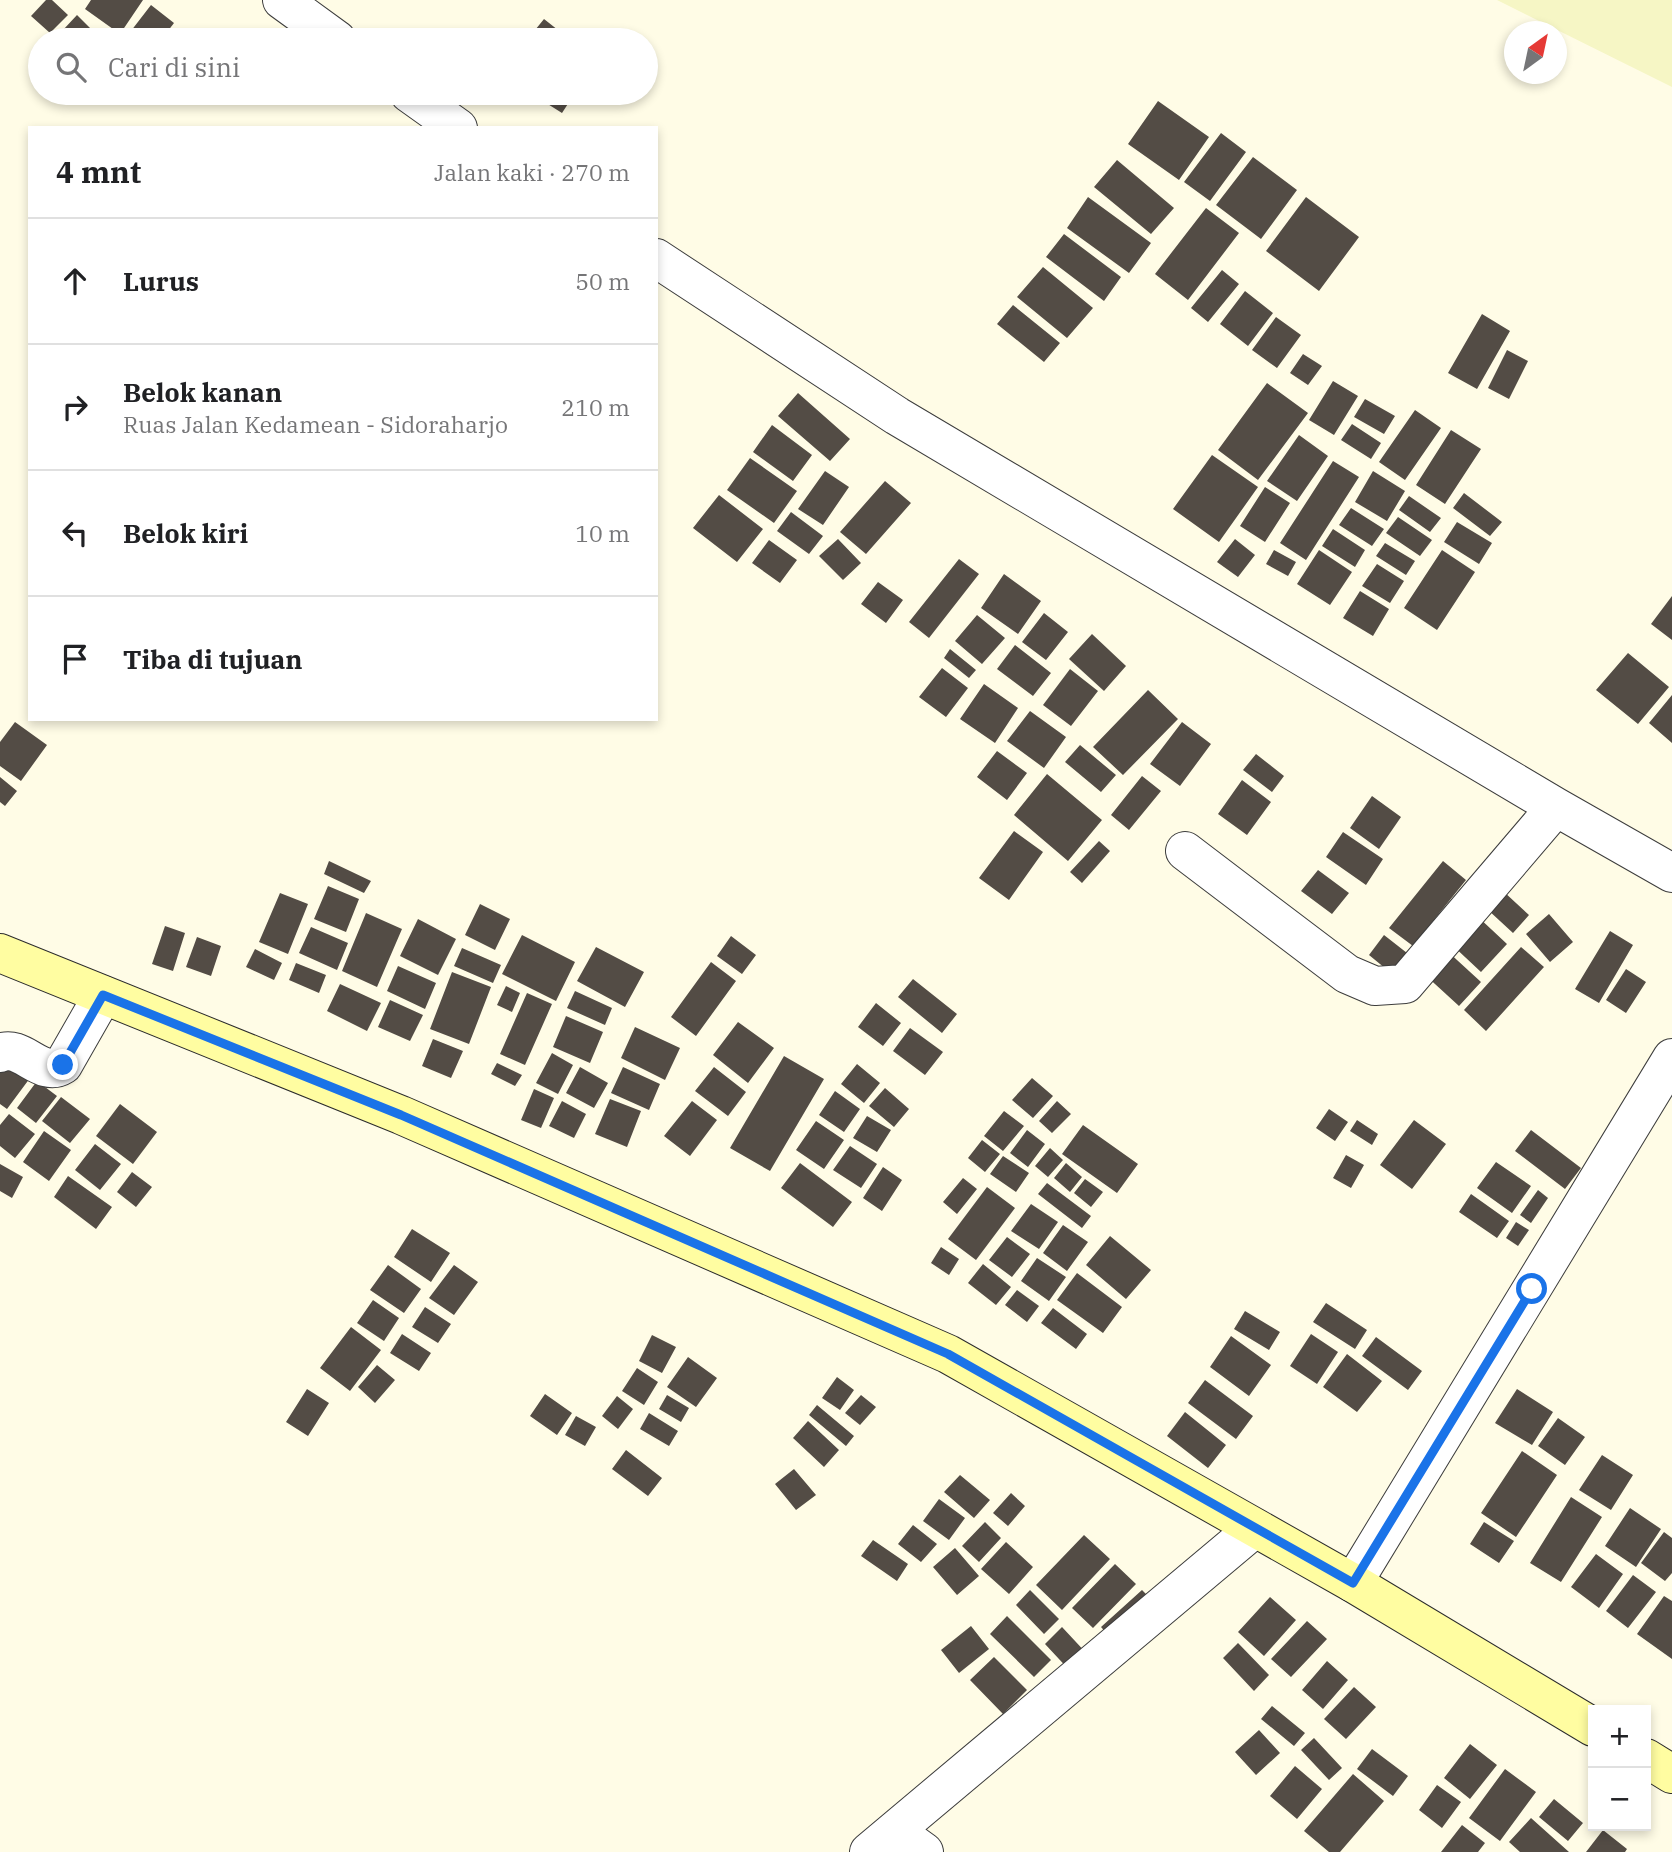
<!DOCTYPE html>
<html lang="id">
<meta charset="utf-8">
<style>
body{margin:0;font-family:"IBM Plex Serif",serif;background:#f2f2f2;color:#202124}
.controls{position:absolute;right:21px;bottom:21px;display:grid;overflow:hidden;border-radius:0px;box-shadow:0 4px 10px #0003}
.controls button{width:63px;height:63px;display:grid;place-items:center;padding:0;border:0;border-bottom:2px solid #e0e0e0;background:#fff;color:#202124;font:35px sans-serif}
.compass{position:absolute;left:1504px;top:21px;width:63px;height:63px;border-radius:50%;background:#fff;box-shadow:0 4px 10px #0003;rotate:33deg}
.stop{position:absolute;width:21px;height:21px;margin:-16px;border:5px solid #1a73e8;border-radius:50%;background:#fff}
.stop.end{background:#1a73e8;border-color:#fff;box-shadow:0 2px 7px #0008}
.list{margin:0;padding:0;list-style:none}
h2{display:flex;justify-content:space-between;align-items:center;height:91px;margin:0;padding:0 28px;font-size:30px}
h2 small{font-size:23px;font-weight:400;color:#757577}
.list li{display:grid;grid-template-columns:46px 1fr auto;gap:21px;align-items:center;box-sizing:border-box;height:126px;padding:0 28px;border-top:2px solid #e0e0e0}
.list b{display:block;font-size:26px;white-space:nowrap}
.list p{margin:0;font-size:23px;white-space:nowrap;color:#757577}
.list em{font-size:23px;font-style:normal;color:#757577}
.icon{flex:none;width:38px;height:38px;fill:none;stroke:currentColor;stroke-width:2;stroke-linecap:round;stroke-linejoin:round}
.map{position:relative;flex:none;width:1672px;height:1852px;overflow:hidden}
.search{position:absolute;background:#fff;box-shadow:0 4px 10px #0003;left:28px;top:28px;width:630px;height:77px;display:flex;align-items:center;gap:18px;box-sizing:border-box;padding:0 24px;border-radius:38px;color:#757577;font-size:26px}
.panel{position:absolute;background:#fff;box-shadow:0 4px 10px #0003;left:28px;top:126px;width:630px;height:595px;border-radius:0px}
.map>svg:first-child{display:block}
.farmland{fill:#f6f6c5}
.building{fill:#534c45}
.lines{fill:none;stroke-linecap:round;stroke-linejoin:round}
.minor-casing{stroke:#3d3d3d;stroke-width:40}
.secondary-casing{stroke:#2c2c2c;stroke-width:40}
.minor{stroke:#fff;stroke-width:38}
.secondary{stroke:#fffda1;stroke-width:38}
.route{stroke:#1a73e8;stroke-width:9}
</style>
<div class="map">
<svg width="1672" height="1852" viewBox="0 0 1672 1852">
<rect width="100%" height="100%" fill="#fffce6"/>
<path class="farmland" d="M 1497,0 L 1672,0 L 1672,87 Z"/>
<path class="building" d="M 46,0 L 52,0 L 68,15 L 50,33 L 31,16 Z
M 91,0 L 143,0 L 120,34 L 85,9 Z
M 151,5 L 174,23 L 161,40 L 124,40 Z
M 77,15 L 102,40 L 74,40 L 63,30 Z
M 544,19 L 563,34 L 558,40 L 527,40 Z
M 537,93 L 575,93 L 562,113 L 535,96 Z
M 1158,101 L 1209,137 L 1179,180 L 1128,144 Z
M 1221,133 L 1246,152 L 1210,201 L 1184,182 Z
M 1253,157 L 1297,190 L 1261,239 L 1216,205 Z
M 1117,160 L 1174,208 L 1151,234 L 1094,187 Z
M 1088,197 L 1151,243 L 1129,273 L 1067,228 Z
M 1306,197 L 1359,237 L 1319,291 L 1266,251 Z
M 1206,208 L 1239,233 L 1188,300 L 1155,274 Z
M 1064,234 L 1121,277 L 1104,301 L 1046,257 Z
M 1043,267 L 1093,308 L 1067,338 L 1017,297 Z
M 1222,270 L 1239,284 L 1208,322 L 1191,308 Z
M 1245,291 L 1273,313 L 1248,346 L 1220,324 Z
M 1013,305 L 1060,343 L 1044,362 L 997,324 Z
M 1482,314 L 1510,331 L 1477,389 L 1448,373 Z
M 1276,317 L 1301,335 L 1277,368 L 1252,350 Z
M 1507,350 L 1528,361 L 1509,399 L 1488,388 Z
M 1303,354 L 1322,366 L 1308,385 L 1290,373 Z
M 1333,381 L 1358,396 L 1334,435 L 1309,420 Z
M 1267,383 L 1308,413 L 1258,480 L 1218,450 Z
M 798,393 L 850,439 L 830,461 L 778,416 Z
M 1365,399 L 1395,416 L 1384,434 L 1354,417 Z
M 1415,410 L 1441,428 L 1405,480 L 1379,462 Z
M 1352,424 L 1381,443 L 1371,459 L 1341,440 Z
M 772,425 L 812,455 L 793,481 L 753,452 Z
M 1451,430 L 1481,449 L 1445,504 L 1416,485 Z
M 1299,435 L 1328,456 L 1297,501 L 1267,481 Z
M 1212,455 L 1258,487 L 1219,542 L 1173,509 Z
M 750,458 L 797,491 L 774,523 L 727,490 Z
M 1333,461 L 1359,477 L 1306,560 L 1280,543 Z
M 825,471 L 849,487 L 823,525 L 798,509 Z
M 1373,471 L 1405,491 L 1387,521 L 1355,502 Z
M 885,481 L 911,503 L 866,554 L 840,532 Z
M 1265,487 L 1290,503 L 1265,542 L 1240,526 Z
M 1464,493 L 1502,522 L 1490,536 L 1453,508 Z
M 719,495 L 763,529 L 737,562 L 693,528 Z
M 1409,496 L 1441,518 L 1430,532 L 1399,510 Z
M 1351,508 L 1384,529 L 1372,546 L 1339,525 Z
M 791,512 L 823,536 L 809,554 L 777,531 Z
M 1398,517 L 1432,540 L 1420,556 L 1386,533 Z
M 1457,522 L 1492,543 L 1479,564 L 1444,542 Z
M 1333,529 L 1365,550 L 1355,567 L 1322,546 Z
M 838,539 L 861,563 L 843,580 L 819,556 Z
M 1235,539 L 1255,555 L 1238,577 L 1217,562 Z
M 769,540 L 797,560 L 780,583 L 752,563 Z
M 1385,543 L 1415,561 L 1406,575 L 1376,556 Z
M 1274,550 L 1296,562 L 1288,576 L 1266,564 Z
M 1319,550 L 1352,572 L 1330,605 L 1297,584 Z
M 1442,550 L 1475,572 L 1437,630 L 1404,608 Z
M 959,559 L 979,574 L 929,638 L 909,622 Z
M 1377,564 L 1404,581 L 1390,603 L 1362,586 Z
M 1004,574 L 1041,601 L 1018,634 L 981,608 Z
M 878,582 L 903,600 L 886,623 L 861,604 Z
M 1360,591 L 1389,609 L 1373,636 L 1343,618 Z
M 1672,596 L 1672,640 L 1651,624 Z
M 1044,613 L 1068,632 L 1046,660 L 1022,642 Z
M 977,615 L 1005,638 L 982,664 L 955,641 Z
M 1092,634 L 1126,666 L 1104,691 L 1069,659 Z
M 1015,645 L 1051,673 L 1033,696 L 997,669 Z
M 950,649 L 976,670 L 969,678 L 944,658 Z
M 1628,653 L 1669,687 L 1638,724 L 1596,690 Z
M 942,668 L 968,688 L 946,717 L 919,697 Z
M 1070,669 L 1098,691 L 1071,726 L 1043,705 Z
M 984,684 L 1018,708 L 995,743 L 960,719 Z
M 1148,690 L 1178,719 L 1123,775 L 1093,747 Z
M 1672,695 L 1672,743 L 1649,723 Z
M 1030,711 L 1066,737 L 1044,768 L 1007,741 Z
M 15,722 L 47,745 L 21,781 L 0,766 L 0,742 Z
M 1182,722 L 1211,744 L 1180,786 L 1150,764 Z
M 1080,745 L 1116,775 L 1101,792 L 1065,762 Z
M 997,751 L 1027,773 L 1007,800 L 977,777 Z
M 1256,754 L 1284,776 L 1272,792 L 1243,770 Z
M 1047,774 L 1102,820 L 1068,861 L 1014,815 Z
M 1142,776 L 1161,791 L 1129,830 L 1111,815 Z
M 0,777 L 17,791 L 5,806 L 0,802 Z
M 1242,780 L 1271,802 L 1247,835 L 1218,814 Z
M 1372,796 L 1401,817 L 1379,849 L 1350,828 Z
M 1014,831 L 1043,852 L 1009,900 L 979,878 Z
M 1343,832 L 1383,859 L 1366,885 L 1326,857 Z
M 1099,841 L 1110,851 L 1082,883 L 1070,872 Z
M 329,861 L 371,881 L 364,893 L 324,874 Z
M 1443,861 L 1466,880 L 1413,946 L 1389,928 Z
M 1318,870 L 1349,893 L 1332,914 L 1301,891 Z
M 328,886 L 359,899 L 346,932 L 314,919 Z
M 1503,891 L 1529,915 L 1513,933 L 1487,909 Z
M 280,893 L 308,904 L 288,954 L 259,942 Z
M 480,904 L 510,919 L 495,950 L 465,935 Z
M 366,913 L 402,929 L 377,987 L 342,971 Z
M 1549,914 L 1573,942 L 1550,962 L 1526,934 Z
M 1476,915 L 1507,944 L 1481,972 L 1450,943 Z
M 418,919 L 456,939 L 438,975 L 400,956 Z
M 165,926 L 185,933 L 173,971 L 152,964 Z
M 311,927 L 348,943 L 337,970 L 299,953 Z
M 1610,931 L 1633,945 L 1599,1003 L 1575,989 Z
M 522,935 L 575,962 L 556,1001 L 502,974 Z
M 1384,935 L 1407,953 L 1391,973 L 1369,955 Z
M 731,936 L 756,955 L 742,974 L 717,956 Z
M 197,937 L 221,946 L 211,976 L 186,967 Z
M 596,947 L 644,972 L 625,1007 L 577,981 Z
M 1521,947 L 1544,967 L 1486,1031 L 1464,1010 Z
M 462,948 L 501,965 L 493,983 L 454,966 Z
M 255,949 L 282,963 L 274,980 L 246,967 Z
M 1445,949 L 1481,982 L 1459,1006 L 1423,973 Z
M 711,962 L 736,981 L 696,1036 L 671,1017 Z
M 296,963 L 326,975 L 319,993 L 289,980 Z
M 398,966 L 436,983 L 425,1009 L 387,991 Z
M 1626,969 L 1646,982 L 1626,1013 L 1606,1000 Z
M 452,972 L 491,987 L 469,1044 L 430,1029 Z
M 913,979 L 957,1014 L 942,1033 L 898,997 Z
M 340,984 L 381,1003 L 367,1031 L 327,1011 Z
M 506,986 L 520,993 L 512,1012 L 497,1005 Z
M 575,991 L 612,1008 L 605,1025 L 567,1008 Z
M 527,993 L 552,1004 L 525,1065 L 500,1054 Z
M 390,1000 L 423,1015 L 410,1041 L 378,1027 Z
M 876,1003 L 901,1023 L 883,1046 L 858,1027 Z
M 566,1016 L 603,1032 L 590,1063 L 553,1047 Z
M 738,1022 L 774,1048 L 748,1083 L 713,1055 Z
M 635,1027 L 680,1048 L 665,1080 L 621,1058 Z
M 910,1028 L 943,1052 L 925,1075 L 893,1051 Z
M 433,1039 L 463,1051 L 451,1078 L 422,1066 Z
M 552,1053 L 573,1065 L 558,1094 L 536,1083 Z
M 784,1056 L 824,1079 L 770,1171 L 730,1148 Z
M 7,1060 L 30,1078 L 7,1109 L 0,1104 L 0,1070 Z
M 497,1063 L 522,1075 L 515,1086 L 491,1074 Z
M 857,1064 L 880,1083 L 864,1103 L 841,1084 Z
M 580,1067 L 608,1083 L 594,1108 L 566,1093 Z
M 623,1067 L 660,1084 L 649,1110 L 611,1093 Z
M 714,1067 L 746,1092 L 728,1116 L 695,1091 Z
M 1032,1078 L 1053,1096 L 1033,1118 L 1012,1100 Z
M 37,1081 L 57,1096 L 36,1123 L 17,1108 Z
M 885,1088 L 909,1109 L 894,1127 L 869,1106 Z
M 534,1089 L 554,1098 L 541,1128 L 521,1120 Z
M 835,1091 L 860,1109 L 844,1132 L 819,1115 Z
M 61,1097 L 90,1119 L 70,1143 L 42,1121 Z
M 610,1099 L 641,1111 L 627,1147 L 595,1134 Z
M 562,1101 L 586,1114 L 574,1138 L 549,1126 Z
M 692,1101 L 717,1120 L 690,1156 L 664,1136 Z
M 1057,1101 L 1071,1114 L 1052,1133 L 1039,1121 Z
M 120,1104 L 157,1132 L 133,1164 L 96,1136 Z
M 1329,1109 L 1348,1122 L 1335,1141 L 1316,1128 Z
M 1004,1111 L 1024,1126 L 1003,1151 L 984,1136 Z
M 9,1114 L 35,1134 L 15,1158 L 0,1146 L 0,1125 Z
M 867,1116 L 891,1130 L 877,1152 L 853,1138 Z
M 1357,1120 L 1378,1134 L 1372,1145 L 1350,1131 Z
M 1414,1120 L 1446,1144 L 1412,1189 L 1380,1165 Z
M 816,1121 L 844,1140 L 824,1169 L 796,1150 Z
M 1083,1125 L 1138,1164 L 1117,1193 L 1062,1154 Z
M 1027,1130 L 1045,1144 L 1028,1167 L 1010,1153 Z
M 1531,1130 L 1581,1168 L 1565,1189 L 1515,1151 Z
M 44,1131 L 71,1150 L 49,1181 L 23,1162 Z
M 982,1140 L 1000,1154 L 985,1172 L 968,1158 Z
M 95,1144 L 121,1164 L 100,1190 L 75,1170 Z
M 850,1146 L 877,1164 L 861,1188 L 833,1170 Z
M 1050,1148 L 1063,1160 L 1048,1177 L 1035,1166 Z
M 1346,1155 L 1364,1165 L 1351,1188 L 1333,1178 Z
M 1003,1156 L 1029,1173 L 1016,1192 L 990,1174 Z
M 1496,1162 L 1531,1186 L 1512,1213 L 1477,1188 Z
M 800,1163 L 852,1202 L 833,1227 L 781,1188 Z
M 1066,1163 L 1082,1177 L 1070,1192 L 1054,1178 Z
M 0,1164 L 23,1177 L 12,1198 L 0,1191 Z
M 883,1167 L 902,1180 L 882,1211 L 863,1198 Z
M 132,1172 L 152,1187 L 136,1207 L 117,1192 Z
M 68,1176 L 112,1207 L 96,1229 L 54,1197 Z
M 963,1178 L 977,1189 L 957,1214 L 943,1202 Z
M 1085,1179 L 1103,1192 L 1091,1207 L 1074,1193 Z
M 1047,1183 L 1091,1216 L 1082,1228 L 1038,1194 Z
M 987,1187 L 1015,1208 L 976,1260 L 948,1239 Z
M 1538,1190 L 1548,1198 L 1531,1223 L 1520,1215 Z
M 1471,1194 L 1509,1221 L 1497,1238 L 1459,1212 Z
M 1031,1204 L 1058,1222 L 1039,1249 L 1011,1231 Z
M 1516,1222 L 1529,1230 L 1518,1246 L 1506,1238 Z
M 1063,1225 L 1088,1242 L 1067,1271 L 1043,1253 Z
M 412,1229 L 450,1253 L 431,1282 L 394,1257 Z
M 1110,1236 L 1151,1270 L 1126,1299 L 1086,1265 Z
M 1007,1237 L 1030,1254 L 1012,1277 L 989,1260 Z
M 941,1247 L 959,1259 L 949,1275 L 931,1263 Z
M 1037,1258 L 1066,1277 L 1049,1301 L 1021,1281 Z
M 983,1264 L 1011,1287 L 996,1305 L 968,1283 Z
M 388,1265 L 421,1289 L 404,1313 L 370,1290 Z
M 454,1265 L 478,1282 L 454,1315 L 429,1298 Z
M 1077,1273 L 1122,1307 L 1103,1333 L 1057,1300 Z
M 1017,1290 L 1039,1306 L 1027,1322 L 1005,1305 Z
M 373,1300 L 399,1318 L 384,1341 L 357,1323 Z
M 1326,1303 L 1367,1330 L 1355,1349 L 1313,1322 Z
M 425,1307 L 451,1324 L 438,1343 L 412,1327 Z
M 1053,1308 L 1087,1334 L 1076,1349 L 1041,1323 Z
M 1245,1311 L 1280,1332 L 1269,1350 L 1234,1329 Z
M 351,1327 L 381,1350 L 350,1391 L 320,1368 Z
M 402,1334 L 431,1353 L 419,1371 L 390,1353 Z
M 1311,1334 L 1338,1352 L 1317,1384 L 1290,1366 Z
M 652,1335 L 676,1347 L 662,1373 L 639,1361 Z
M 1231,1336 L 1271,1365 L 1249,1396 L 1210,1367 Z
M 1376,1337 L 1422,1371 L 1408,1390 L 1362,1356 Z
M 1347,1354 L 1382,1381 L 1357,1412 L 1323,1387 Z
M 688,1357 L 717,1378 L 696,1407 L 667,1387 Z
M 377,1365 L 395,1380 L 375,1403 L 358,1387 Z
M 637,1368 L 658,1382 L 644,1405 L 622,1391 Z
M 837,1377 L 854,1390 L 840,1410 L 822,1398 Z
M 1205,1380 L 1253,1416 L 1236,1439 L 1188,1403 Z
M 307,1389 L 329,1403 L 308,1436 L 286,1422 Z
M 1517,1389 L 1553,1412 L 1532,1445 L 1495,1423 Z
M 545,1394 L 572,1413 L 557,1435 L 530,1416 Z
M 667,1395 L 689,1408 L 681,1422 L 659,1409 Z
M 861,1395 L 876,1407 L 860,1425 L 845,1413 Z
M 617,1396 L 633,1409 L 618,1429 L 602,1416 Z
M 817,1405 L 854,1436 L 846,1446 L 809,1415 Z
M 1185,1412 L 1226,1445 L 1208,1468 L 1167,1436 Z
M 649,1413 L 678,1431 L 669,1446 L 640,1429 Z
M 576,1416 L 596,1427 L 585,1446 L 565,1435 Z
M 1558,1418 L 1585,1437 L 1565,1465 L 1538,1446 Z
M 808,1421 L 839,1450 L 824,1467 L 793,1438 Z
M 626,1450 L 662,1478 L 648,1496 L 612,1469 Z
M 1522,1451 L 1557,1475 L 1516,1537 L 1481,1513 Z
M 1602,1455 L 1633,1475 L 1611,1510 L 1579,1490 Z
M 794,1469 L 816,1495 L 796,1510 L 775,1484 Z
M 960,1475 L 990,1500 L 974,1518 L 944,1492 Z
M 1011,1493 L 1025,1506 L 1008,1526 L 993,1513 Z
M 1571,1497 L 1602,1517 L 1561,1582 L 1530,1563 Z
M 939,1499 L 965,1518 L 949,1540 L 923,1521 Z
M 1630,1508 L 1661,1529 L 1636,1567 L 1605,1546 Z
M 985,1522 L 1001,1538 L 979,1562 L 962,1546 Z
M 1484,1522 L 1514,1541 L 1499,1563 L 1470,1544 Z
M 913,1525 L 937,1544 L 921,1562 L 898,1544 Z
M 1664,1532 L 1672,1538 L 1672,1573 L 1665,1581 L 1641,1563 Z
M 1084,1535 L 1110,1559 L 1062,1610 L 1036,1585 Z
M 873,1540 L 908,1564 L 897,1581 L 861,1556 Z
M 1006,1542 L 1033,1567 L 1009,1594 L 981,1569 Z
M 955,1548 L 979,1576 L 957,1595 L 933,1567 Z
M 1596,1554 L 1623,1574 L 1599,1608 L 1571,1587 Z
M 1115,1564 L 1136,1584 L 1093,1628 L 1072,1608 Z
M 1633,1575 L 1656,1592 L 1628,1628 L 1606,1611 Z
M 1030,1590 L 1059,1619 L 1044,1634 L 1016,1605 Z
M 1142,1590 L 1157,1605 L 1115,1643 L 1101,1627 Z
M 1664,1596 L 1672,1601 L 1672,1659 L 1637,1634 Z
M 1270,1597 L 1296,1620 L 1264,1656 L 1238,1632 Z
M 1007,1616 L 1051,1660 L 1034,1677 L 990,1634 Z
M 1307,1621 L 1327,1639 L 1291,1677 L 1271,1659 Z
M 971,1626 L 989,1649 L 959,1673 L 941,1650 Z
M 1062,1627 L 1089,1656 L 1072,1673 L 1045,1644 Z
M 1238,1643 L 1269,1675 L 1254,1691 L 1223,1658 Z
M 994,1657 L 1027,1690 L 1003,1714 L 970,1680 Z
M 1327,1661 L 1348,1680 L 1323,1709 L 1302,1690 Z
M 1354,1687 L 1376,1707 L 1346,1739 L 1324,1719 Z
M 1272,1706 L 1305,1733 L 1294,1746 L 1261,1719 Z
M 1259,1730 L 1280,1753 L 1256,1775 L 1235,1752 Z
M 1314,1738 L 1342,1768 L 1329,1780 L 1301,1750 Z
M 1470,1744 L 1497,1765 L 1470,1799 L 1444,1778 Z
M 1372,1749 L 1408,1776 L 1393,1796 L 1357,1769 Z
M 1295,1766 L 1322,1789 L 1297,1819 L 1270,1796 Z
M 1505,1769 L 1536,1792 L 1500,1841 L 1469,1818 Z
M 1353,1774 L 1384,1801 L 1340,1852 L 1329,1852 L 1304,1831 Z
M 1437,1785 L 1461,1802 L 1442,1828 L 1419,1810 Z
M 1554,1799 L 1583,1823 L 1568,1841 L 1539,1817 Z
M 1531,1818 L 1569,1852 L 1520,1852 L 1509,1842 Z
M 1462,1825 L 1485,1843 L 1478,1852 L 1441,1852 Z
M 1603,1830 L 1627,1849 L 1625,1852 L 1586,1852 Z"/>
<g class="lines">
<g class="minor-casing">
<path id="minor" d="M 282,0 L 337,40
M 409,93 L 458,128
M 656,258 L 897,416 L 1556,807 L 1672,873
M 1185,851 L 1347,974 L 1375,986 L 1405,984 L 1556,807
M 0,1053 C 22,1043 41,1079 63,1065 L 103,995
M 1353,1583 L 1672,1058
M 895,1831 L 924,1852
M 869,1852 L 1255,1528"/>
</g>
<g class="secondary-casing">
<path id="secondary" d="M 0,953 L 401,1115 L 948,1354 L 1353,1583 L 1593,1727
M 1646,1758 L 1672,1774"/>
</g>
<use href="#minor" class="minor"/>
<use href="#secondary" class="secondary"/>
</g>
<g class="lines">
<path class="route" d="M 63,1065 L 103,995 L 401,1115 L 948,1354 L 1353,1583 L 1532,1289"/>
</g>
</svg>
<div class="controls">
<button>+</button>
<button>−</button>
</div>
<svg class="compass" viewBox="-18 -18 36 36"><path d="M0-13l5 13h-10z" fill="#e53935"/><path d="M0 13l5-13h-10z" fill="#757577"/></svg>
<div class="stop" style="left:1532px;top:1289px"></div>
<div class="stop end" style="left:63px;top:1065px"></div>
<div class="search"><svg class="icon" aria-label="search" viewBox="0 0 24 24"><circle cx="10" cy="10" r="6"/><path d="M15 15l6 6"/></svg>Cari di sini</div>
<section class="panel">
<h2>4 mnt<small>Jalan kaki · 270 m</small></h2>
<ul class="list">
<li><svg class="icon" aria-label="ahead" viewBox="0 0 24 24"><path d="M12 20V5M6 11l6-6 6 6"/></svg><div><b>Lurus</b></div><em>50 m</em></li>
<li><svg class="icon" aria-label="right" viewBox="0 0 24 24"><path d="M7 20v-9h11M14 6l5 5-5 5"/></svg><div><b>Belok kanan</b><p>Ruas Jalan Kedamean - Sidoraharjo</p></div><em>210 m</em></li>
<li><svg class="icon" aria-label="left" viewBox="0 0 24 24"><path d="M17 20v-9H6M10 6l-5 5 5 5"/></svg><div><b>Belok kiri</b></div><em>10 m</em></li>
<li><svg class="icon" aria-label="arrive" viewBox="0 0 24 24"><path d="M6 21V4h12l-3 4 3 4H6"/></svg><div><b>Tiba di tujuan</b></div></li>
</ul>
</section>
</div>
